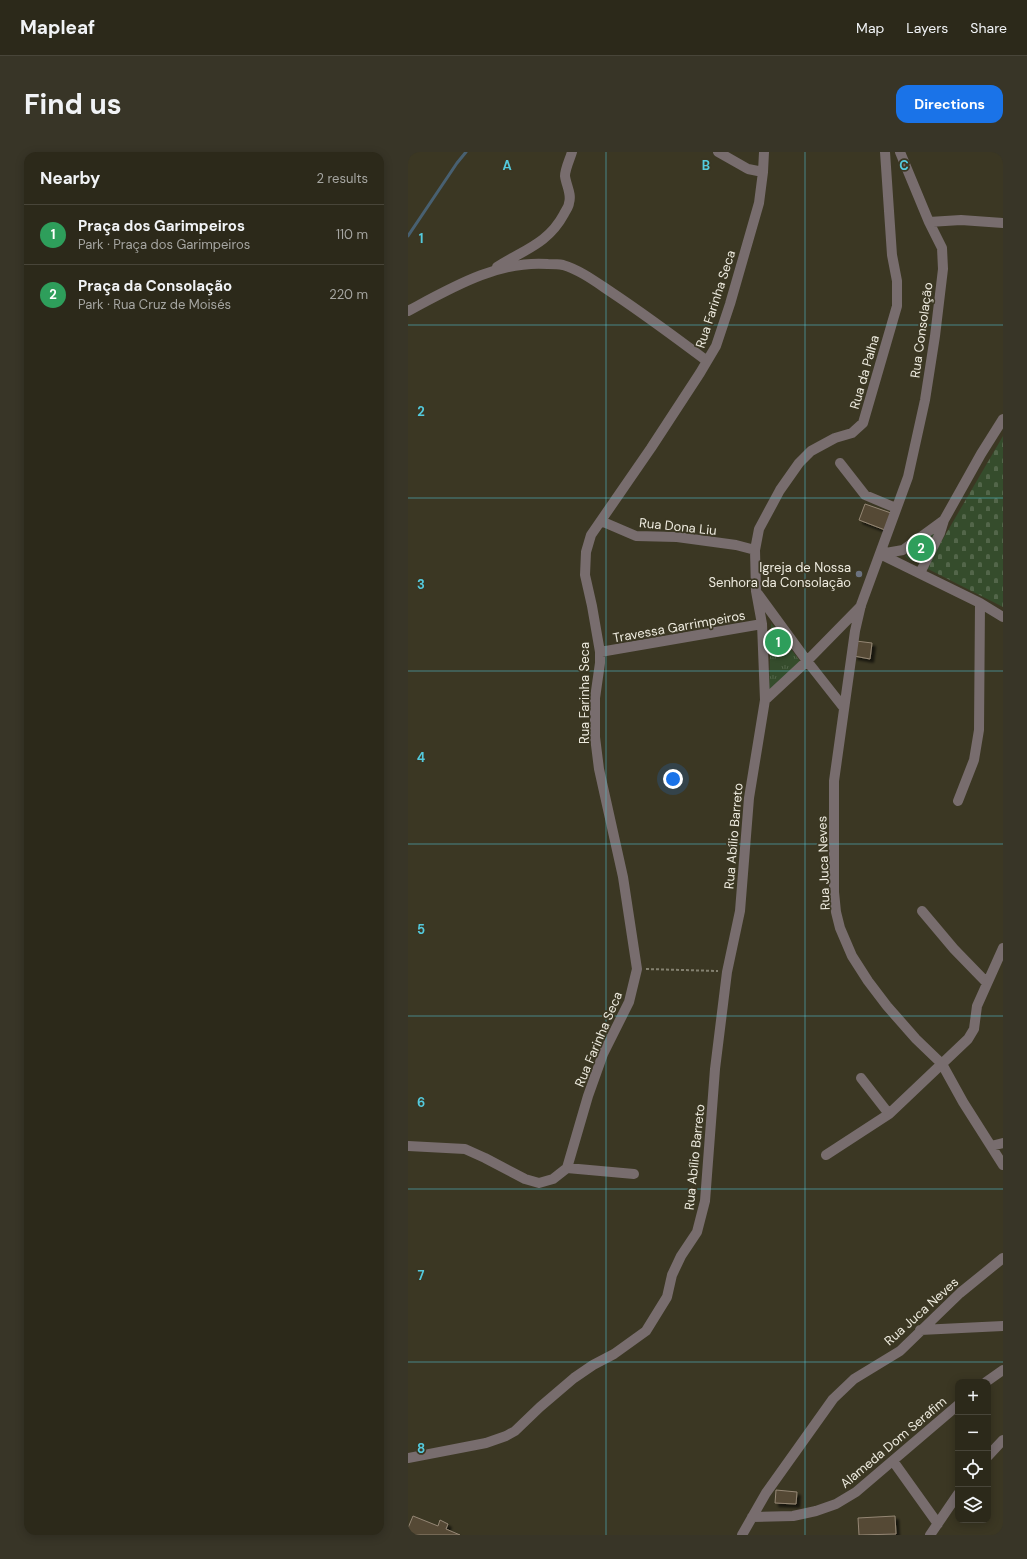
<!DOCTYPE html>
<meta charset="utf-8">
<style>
body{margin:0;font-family:"DM Sans",sans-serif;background:#383527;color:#f1f3f6}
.controls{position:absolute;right:12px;bottom:12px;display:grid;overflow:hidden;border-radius:8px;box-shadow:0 2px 10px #0003}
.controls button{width:36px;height:36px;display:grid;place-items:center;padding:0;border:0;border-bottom:1px solid #484539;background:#2c291a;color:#f1f3f6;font:20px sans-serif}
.you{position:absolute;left:265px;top:627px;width:14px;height:14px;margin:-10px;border:3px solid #fff;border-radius:50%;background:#1a73e8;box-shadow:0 0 0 6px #1a73e833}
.badge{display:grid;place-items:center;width:26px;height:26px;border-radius:50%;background:#1a73e8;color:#fff;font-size:13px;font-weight:700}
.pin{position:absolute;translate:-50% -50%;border:2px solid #fff;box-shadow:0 1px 4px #0006}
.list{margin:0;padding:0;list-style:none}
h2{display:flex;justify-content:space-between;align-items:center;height:52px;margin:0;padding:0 16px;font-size:17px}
h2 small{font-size:13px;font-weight:400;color:#a6a6a2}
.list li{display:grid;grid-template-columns:26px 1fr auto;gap:12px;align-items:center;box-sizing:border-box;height:60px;padding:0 16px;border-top:1px solid #484539}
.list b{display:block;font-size:15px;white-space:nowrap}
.list p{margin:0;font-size:13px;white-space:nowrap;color:#a6a6a2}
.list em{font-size:13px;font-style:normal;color:#a6a6a2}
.icon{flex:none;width:22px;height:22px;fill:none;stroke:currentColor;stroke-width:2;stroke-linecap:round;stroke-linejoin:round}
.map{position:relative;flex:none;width:595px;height:1383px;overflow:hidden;border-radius:12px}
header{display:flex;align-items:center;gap:24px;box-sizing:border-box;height:56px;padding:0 20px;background:#2c291a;border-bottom:1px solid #484539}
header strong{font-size:19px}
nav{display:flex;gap:22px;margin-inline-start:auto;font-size:14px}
.intro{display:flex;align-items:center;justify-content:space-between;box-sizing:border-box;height:96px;padding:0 24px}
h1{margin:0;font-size:28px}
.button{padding:10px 18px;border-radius:12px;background:#1a73e8;color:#fff;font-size:14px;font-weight:700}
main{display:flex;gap:24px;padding:0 24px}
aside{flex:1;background:#2c291a;border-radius:12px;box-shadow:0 2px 10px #0003}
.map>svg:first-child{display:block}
.cemetery{fill:url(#cemetery-stones)}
.park{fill:url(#park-tufts)}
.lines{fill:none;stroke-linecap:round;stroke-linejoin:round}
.stream{stroke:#486071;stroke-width:3}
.building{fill:#544836;stroke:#958774;filter:url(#shadow)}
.path{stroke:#848170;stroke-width:2;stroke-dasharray:3 2;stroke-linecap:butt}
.minor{stroke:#786d6e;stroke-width:10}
.grid{fill:none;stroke:#54cadd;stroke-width:1;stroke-opacity:0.55}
.worship-dot{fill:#6b7280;stroke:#3b3723;stroke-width:1.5}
.labels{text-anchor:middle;stroke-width:3.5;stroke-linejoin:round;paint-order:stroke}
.street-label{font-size:13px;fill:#eeebdf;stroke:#3b3723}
.poi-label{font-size:13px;fill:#eeebdf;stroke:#3b3723;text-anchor:end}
.grid-label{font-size:13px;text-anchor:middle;font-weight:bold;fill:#54cadd;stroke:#3b3723;stroke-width:3.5;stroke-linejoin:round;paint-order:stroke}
</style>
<header>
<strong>Mapleaf</strong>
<nav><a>Map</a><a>Layers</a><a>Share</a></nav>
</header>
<div class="intro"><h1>Find us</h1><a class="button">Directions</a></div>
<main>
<aside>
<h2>Nearby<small>2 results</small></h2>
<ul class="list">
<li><span class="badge" style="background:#2e9e5b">1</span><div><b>Praça dos Garimpeiros</b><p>Park · Praça dos Garimpeiros</p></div><em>110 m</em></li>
<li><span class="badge" style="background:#2e9e5b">2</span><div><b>Praça da Consolação</b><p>Park · Rua Cruz de Moisés</p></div><em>220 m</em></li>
</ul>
</aside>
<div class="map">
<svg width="595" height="1383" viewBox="0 0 595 1383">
<defs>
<pattern id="cemetery-stones" width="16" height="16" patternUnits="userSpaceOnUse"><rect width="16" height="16" fill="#354c2c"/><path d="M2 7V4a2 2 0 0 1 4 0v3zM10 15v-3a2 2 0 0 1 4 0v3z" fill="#53664a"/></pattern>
<pattern id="park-tufts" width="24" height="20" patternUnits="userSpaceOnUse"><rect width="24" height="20" fill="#354c2c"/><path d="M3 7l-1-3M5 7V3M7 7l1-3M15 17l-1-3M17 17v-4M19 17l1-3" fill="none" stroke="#53664a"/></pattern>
<filter id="shadow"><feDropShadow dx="3.5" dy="3.5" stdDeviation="1" flood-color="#0009"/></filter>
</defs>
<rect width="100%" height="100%" fill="#3b3723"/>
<path class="cemetery" d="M 595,284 L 595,455 L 518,416 Z"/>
<path class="park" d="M 529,378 L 512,411 L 501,408 L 497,404 Z
M 363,471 L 392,509 L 361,539 Z"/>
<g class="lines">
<path class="stream" d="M 0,84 L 49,11 L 58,0"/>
</g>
<path class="building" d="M 457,352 L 483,361 L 477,378 L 451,368 Z
M 448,489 L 464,491 L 462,507 L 446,504 Z
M 368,1338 L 389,1340 L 388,1352 L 367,1351 Z
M 5,1364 L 30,1374 L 32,1368 L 40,1372 L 38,1377 L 52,1383 L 0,1383 L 0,1376 Z
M 487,1364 L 488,1382 L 451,1383 L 450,1366 Z"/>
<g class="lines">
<path class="path" d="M 238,817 L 310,819"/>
<path class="minor" d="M 310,0 L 340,17 L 355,20
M 492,0 L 521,70 L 534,96 L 535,117 L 527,184 L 517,248 L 500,325 L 453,453 L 447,479 L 426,629 L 426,740 L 428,760 L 432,776 L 444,804 L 460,829 L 479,854 L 508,887 L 534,912 L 555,950 L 595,1013
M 521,70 L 553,68 L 595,71
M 89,115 C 115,98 140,92 156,62 C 157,59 161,55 161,51 C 164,42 158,33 157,24 C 157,17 162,7 164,0
M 0,159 C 43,136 90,108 140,112 C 145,112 150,112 155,113 C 172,118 188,130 203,140 C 236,162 267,185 299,209
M 432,311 L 457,343 L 488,356
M 193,369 L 228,384 L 269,385 L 328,393 L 347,398
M 472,402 L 495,398 L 536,368 L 573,302 L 595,267
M 472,402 L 572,451 L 595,465
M 512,421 L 532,381 L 536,368
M 350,442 L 399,509 L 436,556
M 192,500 L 354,472
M 357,548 L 399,509 L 453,454
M 550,649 L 566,608 L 571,578 L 572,451
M 514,759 L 546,797 L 579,831
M 453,926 L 481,962
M 0,994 L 57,997 L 77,1006 L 117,1027 L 131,1031 L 145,1027 L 159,1016
M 583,994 L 595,991
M 418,1003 L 481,962 L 560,887 L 566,877 L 569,854 L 595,796
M 159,1016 L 180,944 L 195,902 L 221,850 L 229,817 L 215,725 L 191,617 L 187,585 L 187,546 L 192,511 L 192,500 L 184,454 L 177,423 L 178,400 L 183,383 L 243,296 L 292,221 L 308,194 L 322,152 L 351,51 L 355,20 L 356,0
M 159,1016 L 226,1022
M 512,1178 L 595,1174
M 578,1230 L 595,1218
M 580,1304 L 595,1288
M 0,1306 L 78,1291 L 98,1284 L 107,1279 L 132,1255 L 166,1226 L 185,1213 L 206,1202 L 238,1179 L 259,1145 L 264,1123 L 273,1104 L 289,1080 L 297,1049 L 307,917 L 319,820 L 332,759 L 341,646 L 357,548 L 354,472 L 348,439 L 347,398 L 351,377 L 372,338 L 391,311 L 403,299 L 427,286 L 444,281 L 455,271 L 489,154 L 489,129 L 484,103 L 477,0
M 485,1309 L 530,1372
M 344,1365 L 385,1364 L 408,1359 L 428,1352 L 448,1340 L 550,1253
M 334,1383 L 358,1341 L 425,1247 L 446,1227 L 492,1199 L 552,1141 L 595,1106
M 522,1383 L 550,1342"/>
</g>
<path class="grid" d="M 198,0 L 198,1383M 397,0 L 397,1383M 0,173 L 595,173M 0,346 L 595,346M 0,519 L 595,519M 0,692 L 595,692M 0,864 L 595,864M 0,1037 L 595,1037M 0,1210 L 595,1210"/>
<circle class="worship-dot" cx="451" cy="422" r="4"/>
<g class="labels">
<g class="street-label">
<text transform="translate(307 147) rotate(-72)" y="5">Rua Farinha Seca</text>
<text transform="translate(513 178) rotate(-82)" y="5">Rua Consolação</text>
<text transform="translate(456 220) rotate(-74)" y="5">Rua da Palha</text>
<text transform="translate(270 374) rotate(6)" y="5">Rua Dona Liu</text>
<text transform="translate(271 474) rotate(-10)" y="5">Travessa Garrimpeiros</text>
<text transform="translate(176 541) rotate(-90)" y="5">Rua Farinha Seca</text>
<text transform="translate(325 684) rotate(-85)" y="5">Rua Abílio Barreto</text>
<text transform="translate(415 711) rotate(-92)" y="5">Rua Juca Neves</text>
<text transform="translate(190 887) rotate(-67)" y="5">Rua Farinha Seca</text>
<text transform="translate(286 1005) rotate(-84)" y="5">Rua Abílio Barreto</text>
<text transform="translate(513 1159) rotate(-42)" y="5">Rua Juca Neves</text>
<text transform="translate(485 1290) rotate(-40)" y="5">Alameda Dom Serafim</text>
</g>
<g class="poi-label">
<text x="443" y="420">Igreja de Nossa<tspan x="443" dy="15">Senhora da Consolação</tspan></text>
</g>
</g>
<g class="grid-label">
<text x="99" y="18">A</text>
<text x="298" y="18">B</text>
<text x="496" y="18">C</text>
<text x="13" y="91">1</text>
<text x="13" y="264">2</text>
<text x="13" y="437">3</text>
<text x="13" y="610">4</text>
<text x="13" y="782">5</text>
<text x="13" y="955">6</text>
<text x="13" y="1128">7</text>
<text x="13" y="1301">8</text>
</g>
</svg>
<div class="controls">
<button>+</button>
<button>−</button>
<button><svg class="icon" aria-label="locate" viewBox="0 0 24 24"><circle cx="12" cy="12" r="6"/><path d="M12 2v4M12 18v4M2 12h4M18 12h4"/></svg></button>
<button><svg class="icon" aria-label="layers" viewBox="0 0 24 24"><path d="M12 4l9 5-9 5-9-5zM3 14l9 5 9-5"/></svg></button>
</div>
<div class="you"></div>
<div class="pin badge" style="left:370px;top:490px;background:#2e9e5b">1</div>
<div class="pin badge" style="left:513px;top:396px;background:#2e9e5b">2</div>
</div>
</main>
